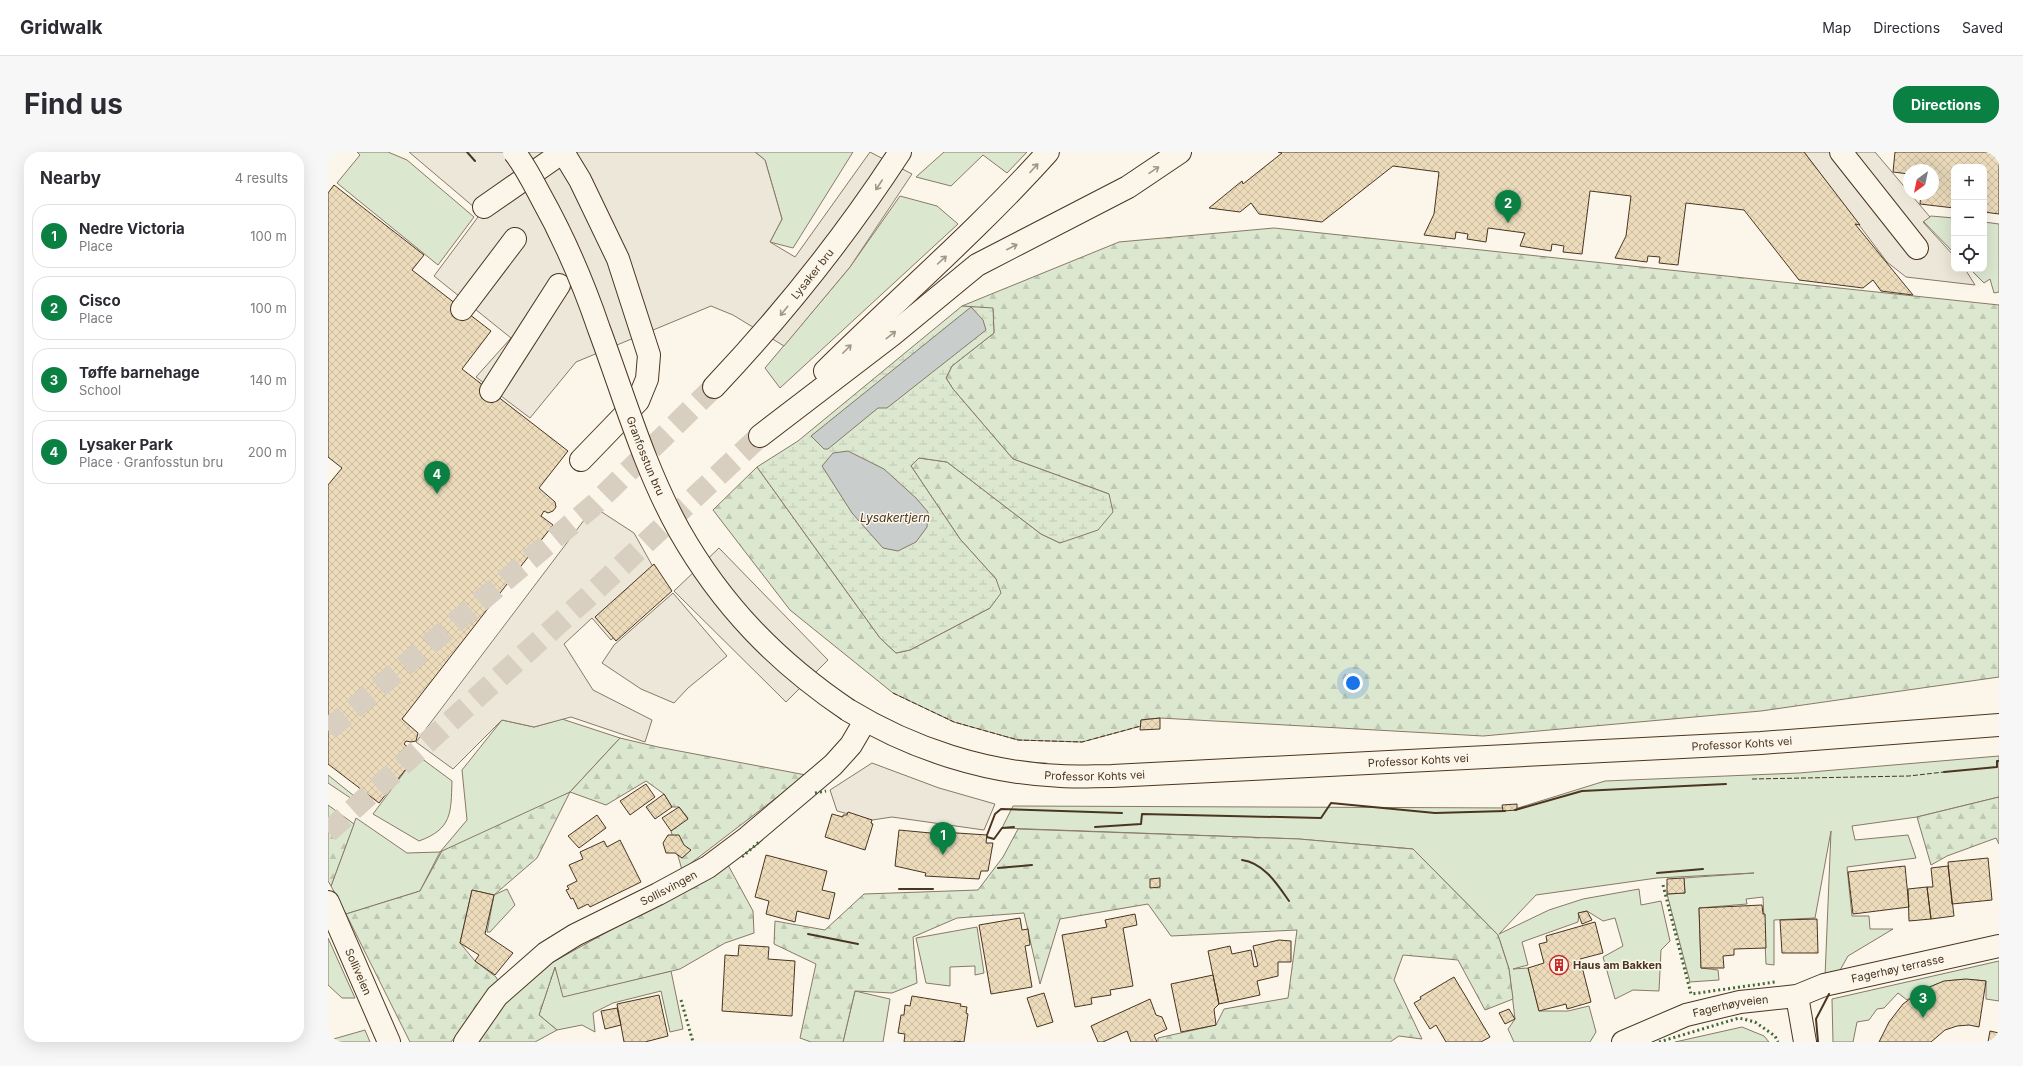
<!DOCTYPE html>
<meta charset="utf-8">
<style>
body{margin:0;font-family:Inter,sans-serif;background:#f7f7f7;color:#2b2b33}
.controls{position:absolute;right:12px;top:12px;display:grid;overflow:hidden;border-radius:8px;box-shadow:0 4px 16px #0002}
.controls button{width:36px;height:36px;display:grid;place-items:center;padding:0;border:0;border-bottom:1px solid #e1e1e2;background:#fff;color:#2b2b33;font:20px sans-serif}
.compass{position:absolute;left:1575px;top:12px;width:36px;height:36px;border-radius:50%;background:#fff;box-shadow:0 4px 16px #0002;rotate:213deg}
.you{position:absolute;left:1025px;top:531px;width:14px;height:14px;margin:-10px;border:3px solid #fff;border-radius:50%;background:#1a73e8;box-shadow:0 0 0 6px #1a73e833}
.badge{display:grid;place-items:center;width:26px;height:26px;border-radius:50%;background:#0b8043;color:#fff;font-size:13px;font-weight:700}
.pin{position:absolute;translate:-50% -33px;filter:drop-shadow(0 1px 2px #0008)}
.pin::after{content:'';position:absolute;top:21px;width:14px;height:12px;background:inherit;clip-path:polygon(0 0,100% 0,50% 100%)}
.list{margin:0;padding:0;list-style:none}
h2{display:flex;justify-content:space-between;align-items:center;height:52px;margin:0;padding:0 16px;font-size:17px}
h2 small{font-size:13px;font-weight:400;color:#7c7c81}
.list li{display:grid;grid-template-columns:26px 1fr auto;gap:12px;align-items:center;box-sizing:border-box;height:64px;margin:0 8px 8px;padding:0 8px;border:1px solid #e1e1e2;border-radius:16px}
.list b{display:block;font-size:15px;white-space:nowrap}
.list p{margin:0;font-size:13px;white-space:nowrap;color:#7c7c81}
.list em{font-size:13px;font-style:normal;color:#7c7c81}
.icon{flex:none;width:22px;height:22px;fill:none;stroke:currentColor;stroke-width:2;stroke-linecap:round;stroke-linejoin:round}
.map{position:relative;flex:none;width:1671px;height:890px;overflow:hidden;border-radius:16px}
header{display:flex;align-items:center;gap:24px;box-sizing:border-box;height:56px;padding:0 20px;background:#fff;border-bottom:1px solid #e1e1e2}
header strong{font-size:19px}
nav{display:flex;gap:22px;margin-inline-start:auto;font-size:14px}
.intro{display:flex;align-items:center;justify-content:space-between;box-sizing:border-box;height:96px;padding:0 24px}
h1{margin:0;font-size:28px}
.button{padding:10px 18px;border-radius:16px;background:#0b8043;color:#fff;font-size:14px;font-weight:700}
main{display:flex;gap:24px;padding:0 24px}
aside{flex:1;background:#fff;border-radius:16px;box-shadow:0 4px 16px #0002}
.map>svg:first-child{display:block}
.grass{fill:#dce7d0;stroke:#887966}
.forest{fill:url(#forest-firs);stroke:#887966}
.wetland{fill:url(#wetland-marsh);stroke:#887966}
.parking{fill:#ede7d9;stroke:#887966}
.water{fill:#c9cecd;stroke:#887966}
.building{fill:url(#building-cross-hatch);stroke:#4a3520}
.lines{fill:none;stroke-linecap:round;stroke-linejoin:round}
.highway-tunnel{stroke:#d8cfc1;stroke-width:22;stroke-dasharray:22 11;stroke-linecap:butt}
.minor-casing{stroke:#4a3520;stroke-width:24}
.major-casing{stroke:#4a3520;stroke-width:24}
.highway-casing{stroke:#4a3520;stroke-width:24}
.minor{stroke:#fbf6e9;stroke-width:22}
.major{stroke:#fbf6e9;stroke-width:22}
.highway{stroke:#fbf6e9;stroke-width:22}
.major-bridge-casing{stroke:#4a3520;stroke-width:24;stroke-linecap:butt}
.major-bridge{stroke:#fbf6e9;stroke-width:22}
.hedge{stroke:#436837;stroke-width:3;stroke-dasharray:2 3;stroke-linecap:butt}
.fence{stroke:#4a3520;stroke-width:1;stroke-dasharray:5 2;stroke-linecap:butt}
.wall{stroke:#4a3520;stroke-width:2}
.oneway{stroke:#a29684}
.labels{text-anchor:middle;stroke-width:3;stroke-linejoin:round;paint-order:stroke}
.street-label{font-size:11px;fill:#4a3520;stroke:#fbf6e9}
.poi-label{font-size:11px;font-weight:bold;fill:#4a3520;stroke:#fbf6e9;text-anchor:start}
.water-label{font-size:12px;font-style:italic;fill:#4a3520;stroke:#fbf6e9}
</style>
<header>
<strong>Gridwalk</strong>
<nav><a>Map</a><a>Directions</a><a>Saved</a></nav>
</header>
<div class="intro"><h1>Find us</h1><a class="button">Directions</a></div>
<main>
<aside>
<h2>Nearby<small>4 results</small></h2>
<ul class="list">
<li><span class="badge">1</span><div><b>Nedre Victoria</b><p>Place</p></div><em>100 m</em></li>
<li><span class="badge">2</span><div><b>Cisco</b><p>Place</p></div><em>100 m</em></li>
<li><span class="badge">3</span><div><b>Tøffe barnehage</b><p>School</p></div><em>140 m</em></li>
<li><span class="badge">4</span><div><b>Lysaker Park</b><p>Place · Granfosstun bru</p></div><em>200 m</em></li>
</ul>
</aside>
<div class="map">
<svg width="1671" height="890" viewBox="0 0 1671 890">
<defs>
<pattern id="forest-firs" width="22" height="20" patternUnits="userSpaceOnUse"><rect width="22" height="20" fill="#dce7d0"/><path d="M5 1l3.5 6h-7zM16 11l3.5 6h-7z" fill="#bec7b2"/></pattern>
<pattern id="wetland-marsh" width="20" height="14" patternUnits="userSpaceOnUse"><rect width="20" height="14" fill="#dce7d0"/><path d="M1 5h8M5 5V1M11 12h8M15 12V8" fill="none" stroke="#bec7b2"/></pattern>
<pattern id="building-cross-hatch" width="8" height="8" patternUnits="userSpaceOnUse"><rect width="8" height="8" fill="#ecdcbc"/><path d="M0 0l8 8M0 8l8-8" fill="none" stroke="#ccbda1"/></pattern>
</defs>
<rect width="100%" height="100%" fill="#fbf6e9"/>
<path class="grass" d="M 29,0 L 60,0 L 79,8 L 146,65 L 110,113 L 9,31 L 32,3 Z
M 427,0 L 525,0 L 465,96 L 442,90 L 454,67 L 437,8 Z
M 616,0 L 699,0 L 679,21 L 655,3 L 623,34 L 588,25 Z
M 572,44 L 609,54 L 630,72 L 452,236 L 437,216 L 522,115 Z
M 1603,64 L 1626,66 L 1626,101 L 1595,69 Z
M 1656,70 L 1671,72 L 1671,140 L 1666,141 L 1662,127 L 1656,131 L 1642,117 L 1656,117 Z
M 234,567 L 292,586 L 242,640 L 202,663 L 112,700 L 92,739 L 18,762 L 3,734 L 28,666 L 79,701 L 112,700 L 139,668 L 134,618 L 174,568 L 206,575 Z
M 89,603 L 124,629 C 123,661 124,677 91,689 L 45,662 Z
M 1671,604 L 1671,645 L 1589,665 L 1524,674 L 1527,688 L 1580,683 L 1588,706 L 1519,715 L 1524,764 L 1541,764 L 1542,777 L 1565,777 L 1520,804 L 1511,820 L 1497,825 L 1503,679 L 1487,766 L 1446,768 L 1446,813 L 1438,812 L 1435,745 L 1418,747 L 1419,752 L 1371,756 L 1373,816 L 1390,818 L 1391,828 L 1362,830 L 1339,742 L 1357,741 L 1356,726 L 1426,721 L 1329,726 L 1208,743 L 1171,782 L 1221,758 L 1255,747 L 1311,737 L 1313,753 L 1333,749 L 1342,789 L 1333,798 L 1331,839 L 1305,838 L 1287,847 L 1275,805 L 1295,794 L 1287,766 L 1275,769 L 1259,759 L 1251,761 L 1250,770 L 1194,790 L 1200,813 L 1185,817 L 1200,816 L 1211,859 L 1240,859 L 1261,854 L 1268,880 L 1262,890 L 1186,890 L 1180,877 L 1187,867 L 1181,817 L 1170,783 L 1085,697 L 971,687 L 674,676 L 685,654 L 1190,656 L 1277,629 L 1471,621 Z
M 0,623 L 41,656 L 39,657 L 0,631 Z
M 179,737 L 187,753 L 162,780 L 159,780 L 166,743 Z
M 649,775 L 656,821 L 647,823 L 647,814 L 622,815 L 622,834 L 598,831 L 588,786 Z
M 0,786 L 27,846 L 14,846 L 0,833 Z
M 1671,809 L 1671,849 L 1658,847 L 1658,829 C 1624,825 1608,829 1579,848 L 1570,841 L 1556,856 L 1549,857 L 1541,868 L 1529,870 L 1525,890 L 1505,890 L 1504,847 Z
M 227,815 L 236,844 L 343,819 L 355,877 L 342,880 L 333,839 L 285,851 L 265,861 L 267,880 L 254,873 L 229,878 L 211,863 Z
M 527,839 L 562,847 L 555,890 L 515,890 Z
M 1414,875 L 1436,884 L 1441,890 L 1347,890 Z
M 37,878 L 42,890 L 3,890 L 2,888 Z"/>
<path class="forest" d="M 946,76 L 1671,153 L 1671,525 L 1433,559 L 1155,584 L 832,566 L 813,568 L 813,574 L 754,590 L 690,588 L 626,570 L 565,541 L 462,458 L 385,358 L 429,315 L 552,486 L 568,501 L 582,498 L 662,456 L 668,427 L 632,387 L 583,314 L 591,306 L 619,310 L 713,382 L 732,391 L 781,342 L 685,307 L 625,237 L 618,226 L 624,214 L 666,181 L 665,157 L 634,154 L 791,90 Z
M 292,586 L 330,595 L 478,623 L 354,718 L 343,679 L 360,666 L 351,655 L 344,655 L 336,642 L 318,629 L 278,653 L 242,640 L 209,706 L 166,743 L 144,738 L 132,791 L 147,809 L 168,825 L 171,831 L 123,890 L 82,890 L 18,762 L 92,739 L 114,699 L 242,640 Z
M 1671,645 L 1671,692 L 1668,686 L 1619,704 L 1603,713 L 1589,665 Z
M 0,653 L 26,672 L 3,734 L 0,729 Z
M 690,677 L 971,687 L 1085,697 L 1170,783 L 1181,817 L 1185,847 L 1157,858 L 1130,808 L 1075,803 L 1066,828 L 1094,887 L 1071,884 L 1062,890 L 830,890 L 830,886 L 888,873 L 896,857 L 960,846 L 969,778 L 843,784 L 820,752 L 732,767 L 712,832 L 696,761 L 629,766 L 585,785 L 589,831 L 564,841 L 527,839 L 515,890 L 483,890 L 472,886 L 488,812 L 446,792 L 447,769 L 497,778 L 536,742 L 650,738 L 675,705 Z
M 400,713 L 425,759 L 426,781 L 397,791 L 352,817 L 235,845 L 227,815 L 211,863 L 229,878 L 207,890 L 146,890 L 168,859 L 225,810 Z"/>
<path class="wetland" d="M 634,154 L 665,156 L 666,181 L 624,214 L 618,226 L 625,237 L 685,307 L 781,342 L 785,360 L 770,378 L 732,391 L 713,382 L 619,310 L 591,306 L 583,314 L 632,387 L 668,427 L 673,441 L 662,456 L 582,498 L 568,501 L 552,486 L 429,315 L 470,289 Z"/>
<path class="parking" d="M 81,0 L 427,0 L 437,8 L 454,67 L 442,90 L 467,105 L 542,0 L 584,22 L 522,115 L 456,194 L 405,163 L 383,154 L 248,210 L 202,266 L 148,225 L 183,186 L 106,124 L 153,61 Z
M 1476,0 L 1547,0 L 1602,65 L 1595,70 L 1626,104 L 1626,117 L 1637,117 L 1647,133 L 1578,125 L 1559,110 Z
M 266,355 L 306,381 L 338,438 L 283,488 L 264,466 L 236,492 L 265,538 L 324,568 L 317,590 L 243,565 L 206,575 L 174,568 L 125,617 L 88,590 Z
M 391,396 L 500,508 L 458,550 L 346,439 Z
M 345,441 L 399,504 L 360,536 L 346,551 L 313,537 L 274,511 L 286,493 Z
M 544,611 L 611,636 L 667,652 L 656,678 L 564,665 L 544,668 L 509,659 L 502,638 Z"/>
<path class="water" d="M 643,155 L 655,168 L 658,178 L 559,256 L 550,256 L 500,297 L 496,297 L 483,284 Z
M 520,299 L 556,317 L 588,346 L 600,360 L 599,375 L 588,390 L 570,399 L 555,396 L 524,361 L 494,314 L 505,301 Z"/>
<path class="building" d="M 950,0 L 1476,0 L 1532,73 L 1527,72 L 1585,143 L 1553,139 L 1545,128 L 1535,136 L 1471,128 L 1416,58 L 1358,51 L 1350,113 L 1331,111 L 1332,105 L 1320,104 L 1319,110 L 1287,106 L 1298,84 L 1303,44 L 1262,39 L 1254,102 L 1235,100 L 1236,94 L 1224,92 L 1223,99 L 1192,94 L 1197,81 L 1160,76 L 1158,90 L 1139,87 L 1140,82 L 1128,80 L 1127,87 L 1096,83 L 1106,62 L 1111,20 L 1065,14 L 994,70 L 931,62 L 923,51 L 912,60 L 881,56 L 914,29 L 915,32 L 954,1 Z
M 1567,0 L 1671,0 L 1671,62 L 1656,60 L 1656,15 L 1626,15 L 1626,56 L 1592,52 L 1593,42 L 1605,42 L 1605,18 L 1581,18 L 1581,22 L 1565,20 Z
M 6,33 L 96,103 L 84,118 L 163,179 L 134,217 L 240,299 L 211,336 L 227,350 L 228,355 L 225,359 L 220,361 L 216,359 L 213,364 L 225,373 L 74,567 L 90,581 L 88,589 L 83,590 L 78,589 L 76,592 L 89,603 L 51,651 L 0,612 L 0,333 L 14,316 L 0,305 L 0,41 Z
M 326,412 L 344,439 L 288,489 L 267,465 Z
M 832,566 L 832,577 L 812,578 L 813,568 Z
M 318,632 L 327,645 L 302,663 L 292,649 Z
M 336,642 L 344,655 L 327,667 L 318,655 Z
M 1189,652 L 1189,658 L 1175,659 L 1174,653 Z
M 351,655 L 360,667 L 343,679 L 334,666 Z
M 520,660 L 544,668 L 543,671 L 545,672 L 537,698 L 497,685 L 504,662 L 515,665 L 515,663 L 519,663 Z
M 269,663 L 278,676 L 251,696 L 240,684 Z
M 571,678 L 613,682 L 614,680 L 659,683 L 658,691 L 665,691 L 660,719 L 653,719 L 651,727 L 597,724 L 598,721 L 567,714 Z
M 340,683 L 351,683 L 356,693 L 363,698 L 354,706 L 347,701 L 338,701 L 335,691 Z
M 292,688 L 313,730 L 262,755 L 260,752 L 250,757 L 245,746 L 243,747 L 238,738 L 241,737 L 239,734 L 249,729 L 241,713 L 255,707 L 252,700 L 276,689 L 279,695 Z
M 438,703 L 499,719 L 494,738 L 507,741 L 501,767 L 469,759 L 467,770 L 438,762 L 441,749 L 427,745 Z
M 1660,706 L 1664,748 L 1624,752 L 1620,710 Z
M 1577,714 L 1581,755 L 1525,762 L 1520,720 Z
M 1620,714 L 1626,764 L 1603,767 L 1599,735 L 1605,735 L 1603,716 Z
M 832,726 L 832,735 L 822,736 L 822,727 Z
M 1356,726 L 1357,741 L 1339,742 L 1339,727 Z
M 1599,735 L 1603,767 L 1581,769 L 1580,737 Z
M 144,738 L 166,743 L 157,782 L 185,801 L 167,823 L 147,809 L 151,803 L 132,791 Z
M 1434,753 L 1435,762 L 1437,762 L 1438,796 L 1406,797 L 1406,803 L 1395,804 L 1396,816 L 1373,816 L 1371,756 Z
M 1259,759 L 1264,768 L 1254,772 L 1250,761 Z
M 807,762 L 809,773 L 795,776 L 805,834 L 782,838 L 783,843 L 763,846 L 764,852 L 747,855 L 734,783 L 779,775 L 777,768 Z
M 692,766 L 694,778 L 700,777 L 702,793 L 697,794 L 704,835 L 663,842 L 651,773 Z
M 1489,767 L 1490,801 L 1454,801 L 1452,768 Z
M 1267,770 L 1275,801 L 1252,807 L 1263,850 L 1239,857 L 1238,852 L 1211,859 L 1200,816 L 1216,811 L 1211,792 L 1219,790 L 1218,784 Z
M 951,788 L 963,789 L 963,810 L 950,810 L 950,824 L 929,829 L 932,843 L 891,852 L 880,799 L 902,794 L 904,802 L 923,798 L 926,815 L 930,814 L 925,794 Z
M 411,793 L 441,795 L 440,807 L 467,809 L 464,864 L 394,859 L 397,803 L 410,804 Z
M 885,823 L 891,852 L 886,857 L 888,873 L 853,880 L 843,832 Z
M 1126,825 L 1162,885 L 1153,890 L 1118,890 L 1108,873 L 1102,877 L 1086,851 L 1093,847 L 1092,845 Z
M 1638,827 L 1658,829 L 1651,875 L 1641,873 L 1629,874 L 1617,878 L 1603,890 L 1551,890 L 1561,870 L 1575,852 L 1594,838 L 1616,829 Z
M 716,841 L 725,870 L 709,875 L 699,846 Z
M 331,843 L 340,884 L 317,890 L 296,890 L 289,852 Z
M 584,844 L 633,852 L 632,854 L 639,855 L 638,861 L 640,862 L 636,890 L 626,889 L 626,890 L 576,890 L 577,882 L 570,881 L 573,863 L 576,863 L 577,853 L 582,854 Z
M 822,847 L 828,863 L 834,865 L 839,877 L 826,883 L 829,890 L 803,890 L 799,879 L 775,890 L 770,890 L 763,874 Z
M 289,856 L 293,873 L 277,877 L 273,859 Z
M 1181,857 L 1187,867 L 1177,872 L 1171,861 Z
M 1662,879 L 1671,881 L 1671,890 L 1660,890 Z"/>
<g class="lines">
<path class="highway-tunnel" d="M 0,578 L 266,353 L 386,235
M 0,680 L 261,444 L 432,284"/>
<g class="minor-casing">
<g id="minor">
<path d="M 235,0 L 252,28 L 290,107 L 321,203 L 319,227 L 310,249 L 253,308"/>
<path d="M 1513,0 L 1589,96"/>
<path d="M 156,55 L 235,0"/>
<path d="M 134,157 L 187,87"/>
<path d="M 163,239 L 231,133"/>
<path id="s1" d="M 0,750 L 61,890"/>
<path d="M 1469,844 L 1477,890"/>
<path id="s2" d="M 137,890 L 169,844 L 218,801 L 247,783 L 330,742 L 380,715 L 420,685 L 505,613 L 523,593 L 537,569"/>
<path id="s3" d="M 1295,890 L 1358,863 L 1412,850 L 1469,844 L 1496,833 L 1671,794"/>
</g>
</g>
<g class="major-casing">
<g id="major">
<path id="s4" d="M 520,558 C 584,597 658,621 733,624 C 750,625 767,624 784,624 L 1433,591 L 1671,573"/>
</g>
</g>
<g class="highway-casing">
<g id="highway">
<path d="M 497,219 C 571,146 650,78 720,0"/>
<path id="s5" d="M 386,235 C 457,160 516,86 572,0"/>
<path d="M 432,284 L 564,183 L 649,113 L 800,35 L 852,0"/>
</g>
</g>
<use href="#minor" class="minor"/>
<use href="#major" class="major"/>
<use href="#highway" class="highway"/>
<g class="major-bridge-casing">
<g id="major-bridge">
<path id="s6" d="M 186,0 C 196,12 204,28 212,43 C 236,86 255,130 271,177 C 296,244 316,315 351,378 C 394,454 449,510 520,558"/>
</g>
</g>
<use href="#major-bridge" class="major-bridge"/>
<path class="hedge" d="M 487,641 L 498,639
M 414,705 L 431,690
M 1335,733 L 1363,842 L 1447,830
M 353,848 L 365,890
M 1331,890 L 1411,866 L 1427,870 L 1447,884 L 1450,890"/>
<path class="fence" d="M 565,541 L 626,570 L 690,588 L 754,590 L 813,574
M 1424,627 L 1581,624 L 1616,620"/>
<path class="wall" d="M 139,0 L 147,9
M 1616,620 L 1669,615 L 1669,609 L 1671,609
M 1187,658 L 1254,639 L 1398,632
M 767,675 L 813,672 L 814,662 L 993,666 L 1003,651 L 1107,661 L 1177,659
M 659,683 L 667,662 L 673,657 L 794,661
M 659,685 L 666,687 L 674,676 L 686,675
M 914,708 C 936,711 949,732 961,749
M 670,716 L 704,713
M 1329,721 L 1375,717
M 571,737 L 605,737
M 480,782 L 530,792
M 1490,890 L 1488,867 L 1501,842"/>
</g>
<defs><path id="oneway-shaft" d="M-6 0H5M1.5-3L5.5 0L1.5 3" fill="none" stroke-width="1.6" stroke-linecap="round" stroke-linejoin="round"/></defs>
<g class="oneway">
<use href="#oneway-shaft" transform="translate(706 16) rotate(-48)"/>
<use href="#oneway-shaft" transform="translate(826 18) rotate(-34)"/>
<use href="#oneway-shaft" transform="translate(551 33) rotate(123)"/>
<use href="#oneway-shaft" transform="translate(684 95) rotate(-27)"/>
<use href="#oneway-shaft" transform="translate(614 108) rotate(-42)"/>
<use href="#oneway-shaft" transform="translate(456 159) rotate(129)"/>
<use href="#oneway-shaft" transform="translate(563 183) rotate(-38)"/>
<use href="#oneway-shaft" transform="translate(519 197) rotate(-45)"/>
</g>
<defs>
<g id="building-ring" transform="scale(1)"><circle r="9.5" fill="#fbf6e9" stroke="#c62828" stroke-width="1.5"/><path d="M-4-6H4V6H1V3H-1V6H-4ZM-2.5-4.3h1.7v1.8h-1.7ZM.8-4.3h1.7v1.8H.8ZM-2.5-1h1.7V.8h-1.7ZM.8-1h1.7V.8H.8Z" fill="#c62828"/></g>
</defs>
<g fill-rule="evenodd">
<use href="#building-ring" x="1231" y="813"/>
</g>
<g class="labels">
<g class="street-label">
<text dy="4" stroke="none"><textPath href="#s5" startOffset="150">Lysaker bru</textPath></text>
<text dy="4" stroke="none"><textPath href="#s6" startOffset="332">Granfosstun bru</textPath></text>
<text dy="4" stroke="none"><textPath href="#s4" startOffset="907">Professor Kohts vei</textPath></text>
<text dy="4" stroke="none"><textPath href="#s4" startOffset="583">Professor Kohts vei</textPath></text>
<text dy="4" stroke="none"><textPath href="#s4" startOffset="259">Professor Kohts vei</textPath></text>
<text dy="4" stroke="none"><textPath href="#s2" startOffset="260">Sollisvingen</textPath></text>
<text dy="4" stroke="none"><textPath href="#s3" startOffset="286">Fagerhøy terrasse</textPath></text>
<text dy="4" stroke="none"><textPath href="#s1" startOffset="76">Solliveien</textPath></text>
<text dy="4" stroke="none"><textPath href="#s3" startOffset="114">Fagerhøyveien</textPath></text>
</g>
<g class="poi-label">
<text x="1245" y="817">Haus am Bakken</text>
</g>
<g class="water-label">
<text x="567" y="370">Lysakertjern</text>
</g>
</g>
</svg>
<div class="controls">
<button>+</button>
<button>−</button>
<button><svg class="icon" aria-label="locate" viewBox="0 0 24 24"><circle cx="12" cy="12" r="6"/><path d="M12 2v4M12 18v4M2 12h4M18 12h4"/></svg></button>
</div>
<svg class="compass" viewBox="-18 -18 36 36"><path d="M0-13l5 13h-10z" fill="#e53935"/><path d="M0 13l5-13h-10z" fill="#7c7c81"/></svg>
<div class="you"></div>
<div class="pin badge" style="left:615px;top:703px">1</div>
<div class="pin badge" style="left:1180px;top:71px">2</div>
<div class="pin badge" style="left:1595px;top:866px">3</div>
<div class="pin badge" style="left:109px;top:342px">4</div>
</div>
</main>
